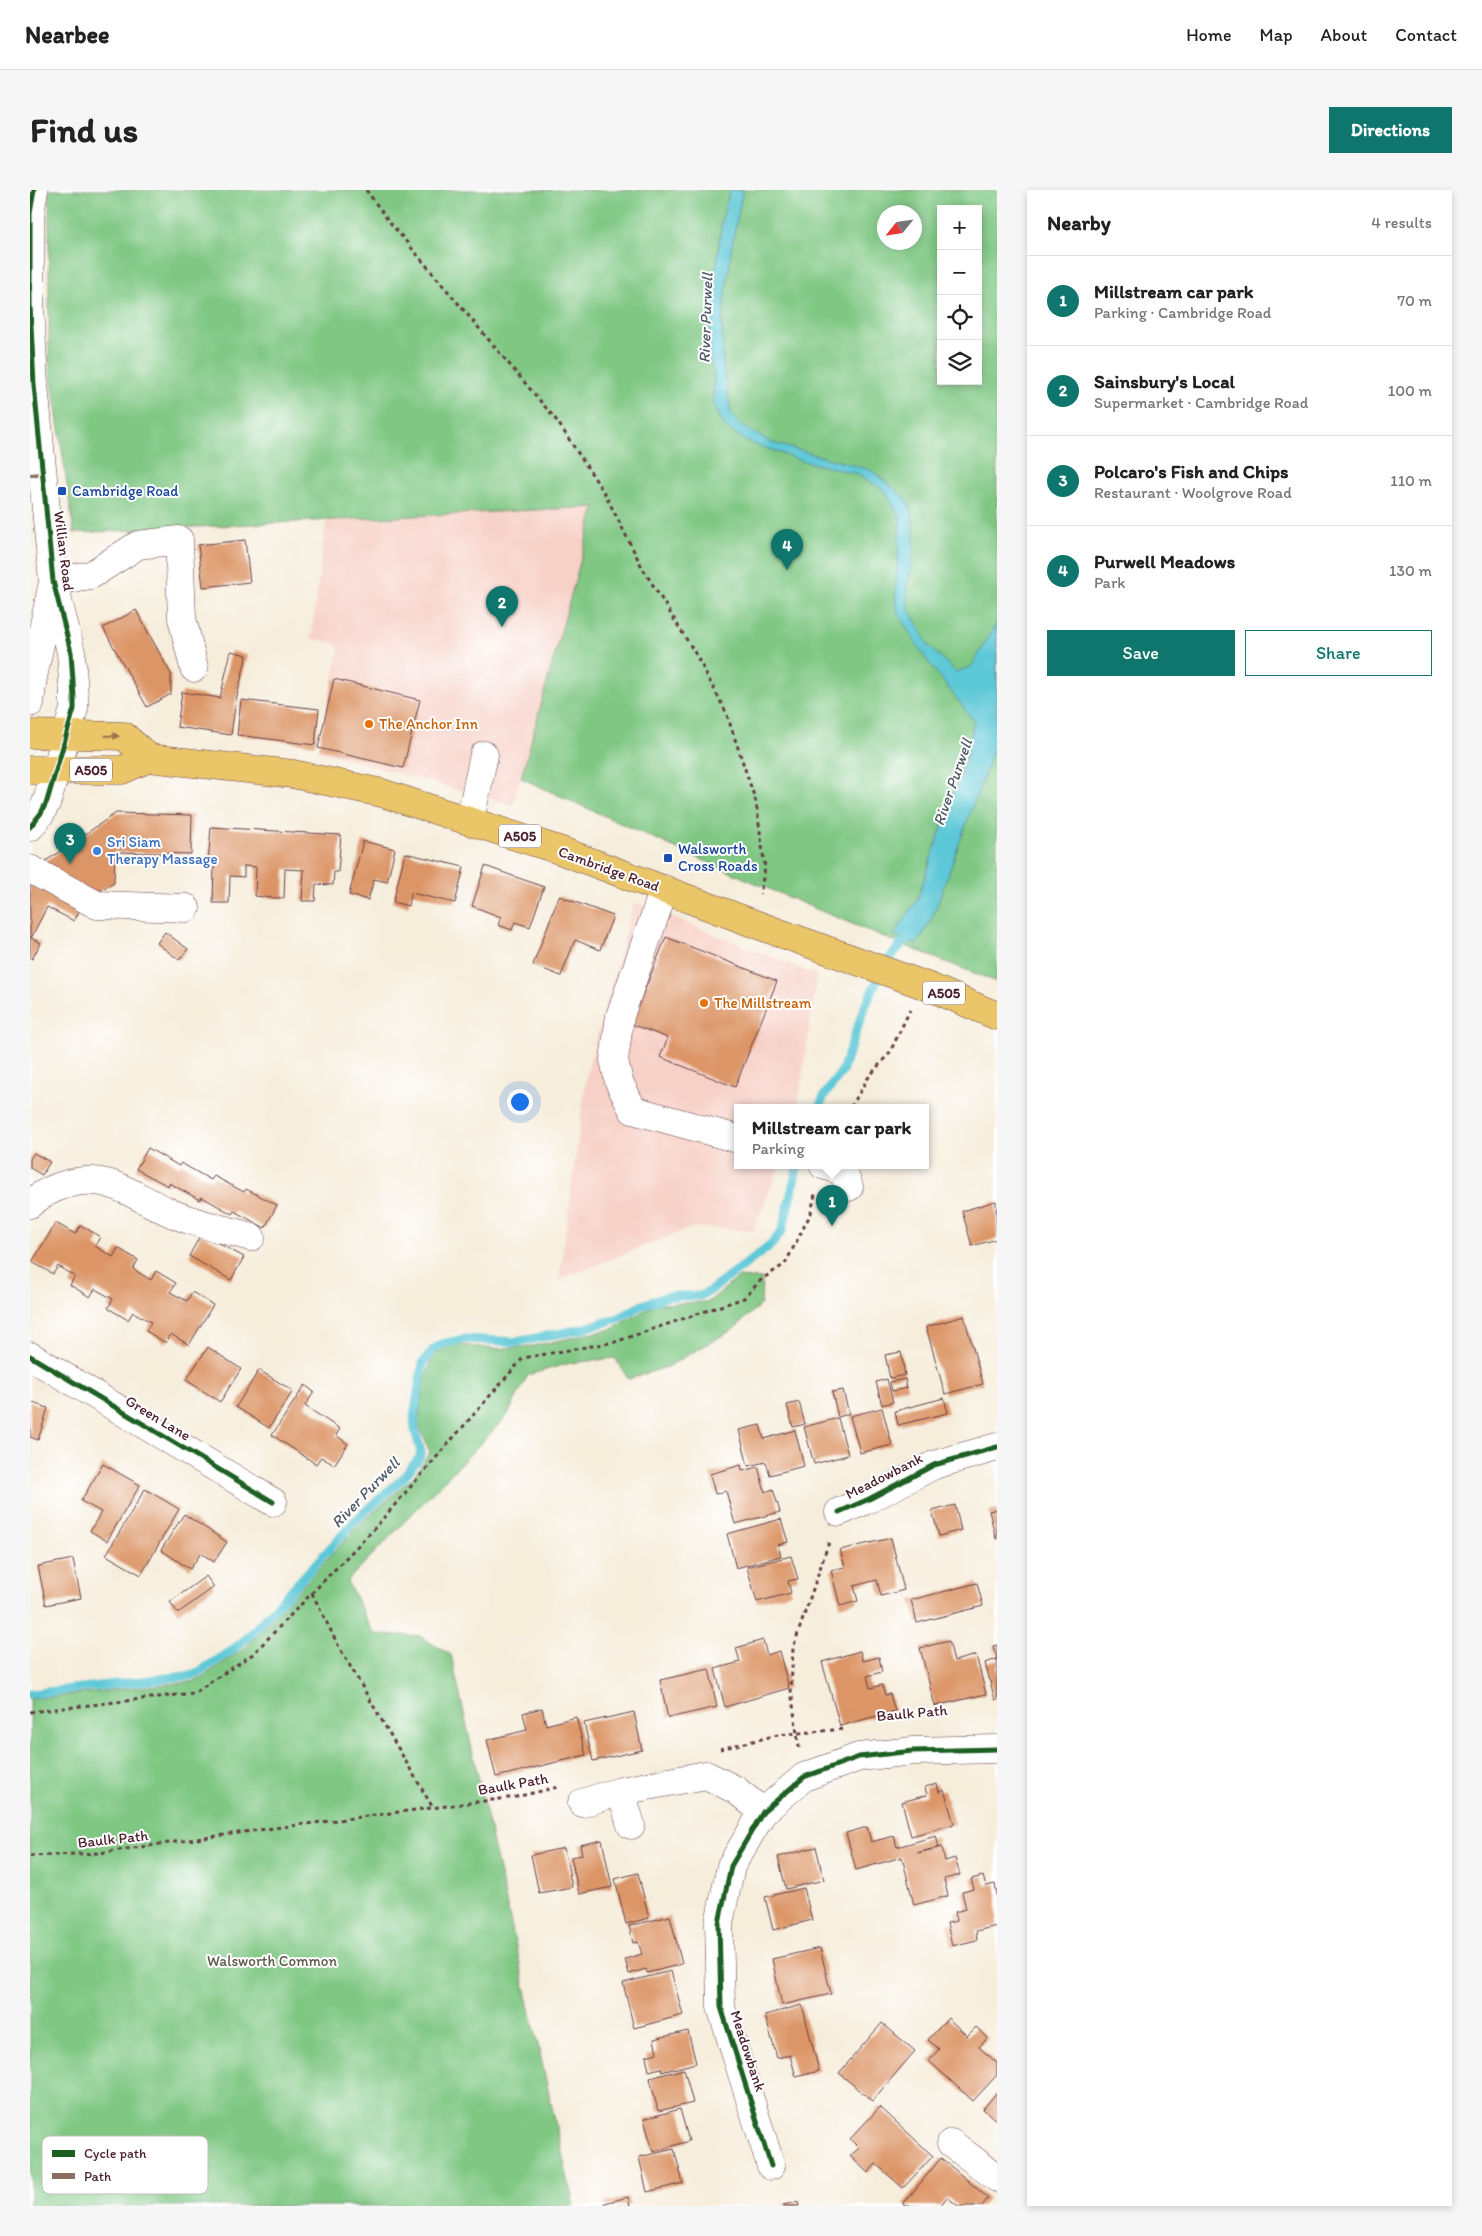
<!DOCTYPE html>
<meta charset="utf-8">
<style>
body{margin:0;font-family:Itim,sans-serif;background:#f6f6f6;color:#222}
.controls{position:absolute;right:15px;top:15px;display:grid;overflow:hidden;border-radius:0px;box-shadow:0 2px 8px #0003}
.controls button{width:45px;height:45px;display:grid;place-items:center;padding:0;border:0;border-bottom:1px solid #e0e0e0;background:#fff;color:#222;font:25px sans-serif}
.compass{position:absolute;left:847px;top:15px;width:45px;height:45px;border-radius:50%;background:#fff;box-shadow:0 2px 8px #0003;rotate:240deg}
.you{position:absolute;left:489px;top:911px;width:18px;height:18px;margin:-12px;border:4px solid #fff;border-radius:50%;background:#1a73e8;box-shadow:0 0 0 8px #1a73e833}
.badge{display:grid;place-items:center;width:32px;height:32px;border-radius:50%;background:#0f766e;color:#fff;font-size:16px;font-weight:700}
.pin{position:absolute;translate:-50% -41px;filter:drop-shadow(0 1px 2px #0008)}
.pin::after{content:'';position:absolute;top:26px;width:18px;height:15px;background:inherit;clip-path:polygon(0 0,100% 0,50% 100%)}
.popup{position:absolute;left:704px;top:914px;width:195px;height:65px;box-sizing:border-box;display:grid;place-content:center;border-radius:0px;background:#fff;filter:drop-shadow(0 1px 4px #0005);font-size:16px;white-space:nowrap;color:#767676}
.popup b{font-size:19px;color:#222}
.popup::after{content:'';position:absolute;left:50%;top:100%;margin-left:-10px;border:10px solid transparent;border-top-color:#fff}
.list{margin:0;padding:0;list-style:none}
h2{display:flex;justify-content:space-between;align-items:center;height:65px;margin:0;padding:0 20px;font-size:21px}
h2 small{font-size:16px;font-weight:400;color:#767676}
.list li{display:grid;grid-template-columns:32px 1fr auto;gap:15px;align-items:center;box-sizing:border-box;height:90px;padding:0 20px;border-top:1px solid #e0e0e0}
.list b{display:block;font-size:19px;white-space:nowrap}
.list p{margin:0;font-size:16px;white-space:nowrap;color:#767676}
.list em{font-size:16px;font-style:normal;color:#767676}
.actions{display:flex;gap:10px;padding:15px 20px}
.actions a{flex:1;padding:11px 0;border:1px solid #0f766e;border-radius:0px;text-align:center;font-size:18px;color:#0f766e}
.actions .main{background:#0f766e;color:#fff}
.icon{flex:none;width:28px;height:28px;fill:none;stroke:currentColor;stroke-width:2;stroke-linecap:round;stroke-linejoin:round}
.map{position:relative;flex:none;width:967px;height:2016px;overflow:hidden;border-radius:0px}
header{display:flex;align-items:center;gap:30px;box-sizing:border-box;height:70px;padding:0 25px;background:#fff;border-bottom:1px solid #e0e0e0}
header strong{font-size:24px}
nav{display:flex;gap:28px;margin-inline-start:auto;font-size:18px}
.intro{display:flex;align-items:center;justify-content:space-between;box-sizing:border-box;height:120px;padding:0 30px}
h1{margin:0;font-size:35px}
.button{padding:12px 22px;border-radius:0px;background:#0f766e;color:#fff;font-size:18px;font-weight:700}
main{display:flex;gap:30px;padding:0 30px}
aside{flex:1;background:#fff;border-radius:0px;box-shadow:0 2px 8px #0003}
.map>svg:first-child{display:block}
.built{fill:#f7d1c7}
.green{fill:#7fc783;stroke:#647357;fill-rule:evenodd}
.water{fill:#5dc8d7;stroke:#547481}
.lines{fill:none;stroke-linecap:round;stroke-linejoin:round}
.stream{stroke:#5dc8d7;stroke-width:9}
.building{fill:#dc9566}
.minor-casing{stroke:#643e45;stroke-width:29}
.major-casing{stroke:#643e45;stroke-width:29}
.path{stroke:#643e45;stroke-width:3;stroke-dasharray:4 4;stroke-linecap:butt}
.minor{stroke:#fff;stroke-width:28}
.major{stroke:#ebc669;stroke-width:28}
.quiet{stroke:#8d6e63;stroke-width:4;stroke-dasharray:8 4;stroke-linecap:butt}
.cycleway-casing{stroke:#fff;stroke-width:8}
.cycleway{stroke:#1b5e20;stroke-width:5}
.oneway{fill:#9a724a}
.transit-dot{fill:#1a4fb4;stroke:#fff;stroke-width:2}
.food-dot{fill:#e8710a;stroke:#fff;stroke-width:2}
.shop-dot{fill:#3f7fe0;stroke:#fff;stroke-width:2}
.labels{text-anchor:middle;stroke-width:4;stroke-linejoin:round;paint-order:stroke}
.shield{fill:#fff;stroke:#80626b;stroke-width:1}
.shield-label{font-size:14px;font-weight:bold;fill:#4a1f2b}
.transit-label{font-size:15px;fill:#164399;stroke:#fff;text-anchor:start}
.street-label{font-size:15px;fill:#4a1f2b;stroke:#fff}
.food-label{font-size:15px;fill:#c56008;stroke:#fff;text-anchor:start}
.shop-label{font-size:15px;fill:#366cbe;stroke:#fff;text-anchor:start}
.park-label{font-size:15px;fill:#5d5a4a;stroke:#fff}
.water-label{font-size:16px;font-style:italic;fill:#515a67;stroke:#fff}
.key{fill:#fff;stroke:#c9bcbf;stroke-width:1}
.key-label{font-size:14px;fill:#4a1f2b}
</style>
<header>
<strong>Nearbee</strong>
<nav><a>Home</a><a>Map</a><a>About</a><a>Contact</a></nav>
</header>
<div class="intro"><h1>Find us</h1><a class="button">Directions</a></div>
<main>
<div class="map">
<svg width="967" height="2016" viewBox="0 0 967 2016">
<rect width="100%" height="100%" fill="#fff"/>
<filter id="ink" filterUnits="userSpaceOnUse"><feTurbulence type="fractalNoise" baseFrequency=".02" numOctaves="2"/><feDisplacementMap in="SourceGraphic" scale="10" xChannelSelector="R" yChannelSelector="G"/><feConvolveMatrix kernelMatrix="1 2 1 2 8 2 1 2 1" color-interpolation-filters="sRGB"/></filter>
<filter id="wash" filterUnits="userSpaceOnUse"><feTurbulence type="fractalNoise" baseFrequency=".0096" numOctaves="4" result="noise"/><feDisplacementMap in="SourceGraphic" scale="20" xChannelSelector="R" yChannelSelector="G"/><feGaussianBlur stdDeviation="1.12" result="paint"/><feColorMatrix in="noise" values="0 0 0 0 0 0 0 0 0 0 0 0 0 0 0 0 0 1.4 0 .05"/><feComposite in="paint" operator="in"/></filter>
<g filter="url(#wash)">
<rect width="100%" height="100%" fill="#f6eddb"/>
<path class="built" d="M 565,317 L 483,615 L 288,561 L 309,458 L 303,452 L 281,449 L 296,330 Z
M 604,712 L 787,785 L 768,917 L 708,917 L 708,975 L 750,975 L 723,1041 L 663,1037 L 529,1090 L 557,883 Z"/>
<path class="green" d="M 19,0 L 967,0 L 967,792 C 805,730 648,660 491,588 L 565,317 L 44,343 L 19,170 ZM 911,19 L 948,19 L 948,191 L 911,191 ZM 854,22 L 884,22 L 884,52 L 854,52 Z
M 709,1087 L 732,1089 L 731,1114 L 704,1139 L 637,1177 L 598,1189 L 585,1168 L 540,1173 L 498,1185 L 477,1226 L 317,1391 L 344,1444 L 390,1446 L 421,1465 L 544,2016 L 0,2016 L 0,1509 L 166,1491 L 215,1458 L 330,1334 L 384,1286 L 400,1262 L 388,1234 L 393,1198 L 402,1166 L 423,1154 L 465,1159 L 503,1156 L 582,1139 L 626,1114 L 678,1112 Z"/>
<path class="water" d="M 700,0 L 713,0 L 702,55 L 692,132 L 693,176 L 701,223 L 711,236 L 743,253 L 841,280 L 875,307 L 882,321 L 884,352 L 882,374 L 876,397 L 878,417 L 899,456 L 926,482 L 941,477 L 967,433 L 967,549 L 903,726 L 887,754 L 864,745 L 887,710 L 937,563 L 944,531 L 896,469 L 869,426 L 865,410 L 870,327 L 854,300 L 828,284 L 772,271 L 716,251 L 695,237 L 683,213 L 684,187 L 679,166 L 680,128 L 692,29 Z"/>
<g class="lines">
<path class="stream" d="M 789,917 L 794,906 L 812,881 L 834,819 L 854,775 L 876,749 L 881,740
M 0,1504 L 164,1485 L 200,1462 L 218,1447 L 326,1330 L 373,1288 L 389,1268 L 391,1262 L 385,1240 L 384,1226 L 393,1173 L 403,1160 L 412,1154 L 435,1149 L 486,1152 L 552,1139 L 589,1128 L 612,1115 L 638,1106 L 670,1106 L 680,1101 L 741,1055 L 752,1041 L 768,975"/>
</g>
<g id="blocks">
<path class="building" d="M 215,350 L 220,392 L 173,397 L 168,355 Z
M 106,420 L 141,484 L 141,504 L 117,517 L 73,438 Z
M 201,461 L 217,465 L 206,510 L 201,545 L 147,537 L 152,502 L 190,508 Z
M 304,489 L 390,510 L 373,578 L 288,558 Z
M 211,510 L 289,519 L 285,555 L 207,545 Z
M 86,623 L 162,625 L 161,664 L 85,662 L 84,693 L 63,704 L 13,673 Z
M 181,637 L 311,645 L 308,682 L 304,682 L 303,695 L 286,694 L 285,711 L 272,711 L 274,680 L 255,679 L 254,708 L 242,708 L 225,706 L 226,677 L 214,676 L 214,687 L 200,686 L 199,713 L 183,713 L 184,674 L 178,674 Z
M 333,651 L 365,659 L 357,692 L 344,689 L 338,710 L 319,705 Z
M 375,663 L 434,677 L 425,713 L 381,703 L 378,716 L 363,712 Z
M 455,676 L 514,697 L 500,737 L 485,732 L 482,740 L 468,735 L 471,727 L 442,716 Z
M 0,687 L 52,716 L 44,731 L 17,717 L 1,748 L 11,753 L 2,769 L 0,768 Z
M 529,706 L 583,726 L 570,760 L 545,750 L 531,786 L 503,775 Z
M 135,742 L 158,759 L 149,770 L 127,753 Z
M 636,747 L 747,791 L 705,897 L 630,867 L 638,848 L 601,834 Z
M 118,958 L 149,976 L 151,973 L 181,990 L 184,986 L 214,1002 L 216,999 L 247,1015 L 235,1038 L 204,1021 L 202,1024 L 172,1007 L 170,1010 L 139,993 L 138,996 L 106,979 Z
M 4,963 L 20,972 L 12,985 L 0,978 L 0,969 Z
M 966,1011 L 967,1049 L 942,1056 L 932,1021 Z
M 26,1033 L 45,1044 L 51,1035 L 70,1047 L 65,1056 L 83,1067 L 88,1058 L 108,1070 L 103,1079 L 121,1090 L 126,1081 L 146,1093 L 140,1102 L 157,1111 L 162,1102 L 183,1115 L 159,1155 L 141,1144 L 136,1153 L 116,1141 L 121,1132 L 103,1122 L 98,1130 L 78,1118 L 83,1109 L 65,1099 L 60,1107 L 40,1095 L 45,1086 L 28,1076 L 23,1084 L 2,1072 Z
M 171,1044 L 214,1067 L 201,1090 L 159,1066 Z
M 934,1126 L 953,1194 L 915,1204 L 896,1137 Z
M 178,1157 L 211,1179 L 190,1212 L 156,1190 Z
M 871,1162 L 875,1185 L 860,1188 L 855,1165 Z
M 229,1180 L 263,1201 L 239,1238 L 206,1217 Z
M 857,1189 L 863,1212 L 852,1215 L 846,1192 Z
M 875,1189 L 877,1198 L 862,1201 L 860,1192 Z
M 275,1195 L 284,1202 L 275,1216 L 310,1239 L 306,1245 L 318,1254 L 304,1275 L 291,1267 L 286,1274 L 242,1245 Z
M 813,1200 L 819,1224 L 808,1227 L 802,1202 Z
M 914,1208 L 918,1223 L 868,1235 L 865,1221 Z
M 0,1212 L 18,1218 L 8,1250 L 0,1247 Z
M 769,1212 L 775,1234 L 763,1237 L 757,1215 Z
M 852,1218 L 862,1255 L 830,1263 L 820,1226 Z
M 808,1228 L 818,1265 L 784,1274 L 774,1237 Z
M 730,1235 L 734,1249 L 765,1240 L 774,1276 L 740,1285 L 736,1272 L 718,1276 L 709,1240 Z
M 73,1274 L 110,1295 L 77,1351 L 60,1341 L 71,1322 L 51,1311 Z
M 711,1275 L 712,1281 L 728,1277 L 735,1302 L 743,1299 L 750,1322 L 705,1334 L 696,1301 L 685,1304 L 680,1284 Z
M 115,1299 L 149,1319 L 111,1385 L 76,1365 Z
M 925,1315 L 931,1340 L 909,1346 L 902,1321 Z
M 967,1319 L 967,1349 L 966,1349 L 959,1321 Z
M 154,1324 L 197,1352 L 184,1372 L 171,1363 L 160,1379 L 131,1360 Z
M 751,1329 L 758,1352 L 748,1355 L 751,1366 L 706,1378 L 697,1344 Z
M 861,1348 L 874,1400 L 851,1406 L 847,1390 L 824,1396 L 828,1411 L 810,1416 L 801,1380 L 815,1377 L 810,1360 Z
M 761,1366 L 768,1389 L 758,1391 L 761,1403 L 727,1412 L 717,1377 Z
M 43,1369 L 51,1408 L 16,1415 L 8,1376 Z
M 176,1386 L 184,1397 L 148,1423 L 140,1412 Z
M 947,1393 L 953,1416 L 887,1433 L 881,1410 Z
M 733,1450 L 737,1465 L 749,1461 L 759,1498 L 695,1517 L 685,1479 L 710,1472 L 706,1458 Z
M 919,1451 L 924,1471 L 946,1465 L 956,1504 L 905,1516 L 890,1458 Z
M 967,1455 L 967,1509 L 965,1510 L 955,1473 L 967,1469 L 963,1456 Z
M 830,1461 L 833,1471 L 849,1467 L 852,1482 L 837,1486 L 840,1498 L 852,1495 L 855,1505 L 860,1504 L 865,1521 L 810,1536 L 792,1472 Z
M 679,1479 L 687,1517 L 638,1528 L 630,1490 Z
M 512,1518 L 516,1535 L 546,1527 L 556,1565 L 466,1587 L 457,1550 L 497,1540 L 493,1523 Z
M 604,1522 L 612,1560 L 563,1571 L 554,1533 Z
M 907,1594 L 909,1602 L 914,1600 L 924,1634 L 881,1646 L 872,1612 L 897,1605 L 895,1597 Z
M 837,1637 L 841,1652 L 864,1646 L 867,1657 L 906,1646 L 909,1657 L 887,1663 L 912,1657 L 915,1671 L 925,1668 L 930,1685 L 914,1689 L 918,1706 L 884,1715 L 872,1667 L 826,1680 L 816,1643 Z
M 572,1650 L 582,1697 L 549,1704 L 541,1667 L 552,1665 L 550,1655 Z
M 786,1657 L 794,1690 L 756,1699 L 748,1667 Z
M 534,1658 L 542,1697 L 509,1703 L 501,1665 Z
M 608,1683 L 619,1728 L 596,1734 L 585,1689 Z
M 953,1686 L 956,1696 L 965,1694 L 967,1705 L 967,1736 L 946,1741 L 947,1750 L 922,1756 L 917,1733 L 927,1731 L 925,1722 L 936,1719 L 932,1702 L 944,1699 L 941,1689 Z
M 774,1698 L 782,1730 L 743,1740 L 735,1707 Z
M 640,1726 L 652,1774 L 617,1783 L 616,1779 L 599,1784 L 595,1769 L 612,1764 L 608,1752 L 603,1753 L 599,1736 Z
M 790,1758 L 801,1804 L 752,1815 L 742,1769 Z
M 641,1781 L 653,1825 L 604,1838 L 593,1793 Z
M 772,1815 L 789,1881 L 766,1887 L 760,1865 L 747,1868 L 735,1825 Z
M 918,1828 L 937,1846 L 946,1837 L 958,1848 L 949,1857 L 967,1873 L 967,1885 L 943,1911 L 899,1871 L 909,1859 L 898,1850 Z
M 852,1833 L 885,1861 L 842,1911 L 809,1883 Z
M 658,1841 L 666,1873 L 632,1882 L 631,1878 L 619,1881 L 616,1866 L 627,1863 L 624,1849 Z
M 654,1879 L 663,1913 L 628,1921 L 620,1888 Z
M 967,1902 L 967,1931 L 953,1919 Z
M 850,1917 L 903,1966 L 873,1998 L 846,1974 L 838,1983 L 820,1966 L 829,1958 L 820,1949 Z
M 650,1919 L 659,1951 L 623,1962 L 614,1929 Z
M 644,1959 L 653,1993 L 617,2002 L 609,1967 Z
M 911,1968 L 958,2008 L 952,2016 L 928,2016 L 917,2007 L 910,2016 L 876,2016 L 873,2014 Z
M 598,2007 L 600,2016 L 575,2016 L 575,2013 Z
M 768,2012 L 769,2016 L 754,2016 L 753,2015 Z"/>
</g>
</g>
<g filter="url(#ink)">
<use href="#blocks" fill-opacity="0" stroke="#643e45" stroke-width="1"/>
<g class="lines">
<g class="minor-casing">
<path id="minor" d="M 23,391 L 61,385 L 108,355 L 149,350 L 152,428 L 164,478
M 0,513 L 3,487 L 22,397
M 440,630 L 454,565
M 0,637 L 11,623 L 17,611 L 44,519 L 44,507 L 41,462 L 23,391 L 4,195 L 0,115 L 0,23 L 4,0
M 0,679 L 67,715 L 156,718
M 634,699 L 590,826 L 584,870 L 589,892 L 603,920 L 708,949
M 793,975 L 813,981 L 819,997
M 0,1014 C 11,1004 23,998 37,994 C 78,982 101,1005 137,1021 C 161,1033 194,1039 221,1047
M 0,1166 L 243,1312
M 809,1322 L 839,1309 L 904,1275 L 967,1257
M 591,1601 L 601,1635
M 552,1613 L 591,1601 L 676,1585 L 706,1600 L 733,1622
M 921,1953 L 967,1988
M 741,1976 L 691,1817 L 689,1733 L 701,1676 L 733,1622 L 774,1587 L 829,1567 L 883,1561 L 967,1559"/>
</g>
<g class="major-casing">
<path id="major" d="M 0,544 L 94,546 L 119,568
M 0,580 L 92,580 L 119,568 L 263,584 L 352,603 L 532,661 L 725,734 L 902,798 L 967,826"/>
</g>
<path class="path" d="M 336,0 L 358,30 L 527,231 L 575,304 L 613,379 L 665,463 L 696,522 L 726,612 L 735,678 L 730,704
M 821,917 L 838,888 L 860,862 L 880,820
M 282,1403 L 309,1457 L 403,1618
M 0,1522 L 164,1503 L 223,1464 L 342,1341 L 493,1168 L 585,1152 L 714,1108 L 732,1089 L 755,1074 L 781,1023 L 785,1004
M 769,1558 L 761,1500 L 763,1458 L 800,1349
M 690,1559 L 748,1545 L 814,1539
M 0,1666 L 69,1663 L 229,1640 L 486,1607 L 528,1597"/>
<use href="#minor" class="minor"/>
<use href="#major" class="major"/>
<path class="quiet" d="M 0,285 L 12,284"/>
<g class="cycleway-casing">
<path id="cycleway" d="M 0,637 L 11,623 L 17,611 L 44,519 L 44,507 L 41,462 L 23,391 L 4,195 L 0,115 L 0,23 L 4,0
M 0,1166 L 243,1312
M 809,1322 L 839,1309 L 904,1275 L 967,1257
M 741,1976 L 691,1817 L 689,1733 L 701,1676 L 733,1622 L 774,1587 L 829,1567 L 883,1561 L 967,1559"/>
</g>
<use href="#cycleway" class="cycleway"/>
</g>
<defs><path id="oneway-solid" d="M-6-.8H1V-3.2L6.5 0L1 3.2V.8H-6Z" transform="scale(1.25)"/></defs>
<use class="oneway" href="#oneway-solid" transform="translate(82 546) rotate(2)"/>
</g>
<g class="transit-dot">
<rect x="27" y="296" width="10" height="10" rx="2.5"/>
<rect x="633" y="663" width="10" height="10" rx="2.5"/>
</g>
<g class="food-dot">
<circle cx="339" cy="534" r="5"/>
<circle cx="674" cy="813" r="5"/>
</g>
<circle class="shop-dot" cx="67" cy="661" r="5"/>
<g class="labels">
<g class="shield">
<rect x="40" y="568.5" width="42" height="23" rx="4"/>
<rect x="469" y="634.5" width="42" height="23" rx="4"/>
<rect x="893" y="791.5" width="42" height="23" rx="4"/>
</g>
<g class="shield-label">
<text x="61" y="585">A505</text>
<text x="490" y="651">A505</text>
<text x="914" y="808">A505</text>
</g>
<g class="transit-label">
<text x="42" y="306">Cambridge Road</text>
<text x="648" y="664">Walsworth<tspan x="648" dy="17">Cross Roads</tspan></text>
</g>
<g class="street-label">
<text transform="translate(34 361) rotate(83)" y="5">Willian Road</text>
<text transform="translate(579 679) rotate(20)" y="5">Cambridge Road</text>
<text transform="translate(128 1228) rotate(31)" y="5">Green Lane</text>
<text transform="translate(854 1286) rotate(-27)" y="5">Meadowbank</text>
<text transform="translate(882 1523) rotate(-5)" y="5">Baulk Path</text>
<text transform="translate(483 1594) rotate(-10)" y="5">Baulk Path</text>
<text transform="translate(83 1649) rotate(-6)" y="5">Baulk Path</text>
<text transform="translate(718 1861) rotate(72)" y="5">Meadowbank</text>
</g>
<g class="food-label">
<text x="349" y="539">The Anchor Inn</text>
<text x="684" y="818">The Millstream</text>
</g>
<g class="shop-label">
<text x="77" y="657">Sri Siam<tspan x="77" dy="17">Therapy Massage</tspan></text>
</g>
<g class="park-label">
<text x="242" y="1776">Walsworth Common</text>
</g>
<g class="water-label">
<text transform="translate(675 128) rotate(-88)" y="6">River Purwell</text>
<text transform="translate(922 592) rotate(-71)" y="6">River Purwell</text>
<text transform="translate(335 1302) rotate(-46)" y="6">River Purwell</text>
</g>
</g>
<rect x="12" y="1946" width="166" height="58" rx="8" class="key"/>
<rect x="22" y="1960" width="23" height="7" fill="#1b5e20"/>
<rect x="22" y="1983" width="23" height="6" fill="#8d6e63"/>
<g class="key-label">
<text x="54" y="1968">Cycle path</text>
<text x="54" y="1991">Path</text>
</g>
</svg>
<div class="controls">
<button>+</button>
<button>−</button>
<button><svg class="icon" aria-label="locate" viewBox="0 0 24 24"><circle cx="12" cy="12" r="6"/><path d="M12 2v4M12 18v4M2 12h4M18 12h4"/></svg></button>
<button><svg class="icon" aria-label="layers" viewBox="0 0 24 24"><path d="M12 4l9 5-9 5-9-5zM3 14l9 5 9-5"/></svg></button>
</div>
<svg class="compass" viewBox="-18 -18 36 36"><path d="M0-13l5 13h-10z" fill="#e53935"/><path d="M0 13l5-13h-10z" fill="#767676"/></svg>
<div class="you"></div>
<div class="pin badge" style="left:802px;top:1036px">1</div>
<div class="popup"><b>Millstream car park</b>Parking</div>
<div class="pin badge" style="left:472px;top:437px">2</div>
<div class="pin badge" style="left:40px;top:674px">3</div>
<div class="pin badge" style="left:757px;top:380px">4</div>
</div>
<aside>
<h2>Nearby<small>4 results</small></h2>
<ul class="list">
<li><span class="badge">1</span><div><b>Millstream car park</b><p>Parking · Cambridge Road</p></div><em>70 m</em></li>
<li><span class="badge">2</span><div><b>Sainsbury's Local</b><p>Supermarket · Cambridge Road</p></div><em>100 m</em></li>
<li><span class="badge">3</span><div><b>Polcaro's Fish and Chips</b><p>Restaurant · Woolgrove Road</p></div><em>110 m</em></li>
<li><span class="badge">4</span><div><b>Purwell Meadows</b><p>Park</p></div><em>130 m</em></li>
</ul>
<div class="actions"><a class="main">Save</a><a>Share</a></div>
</aside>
</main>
